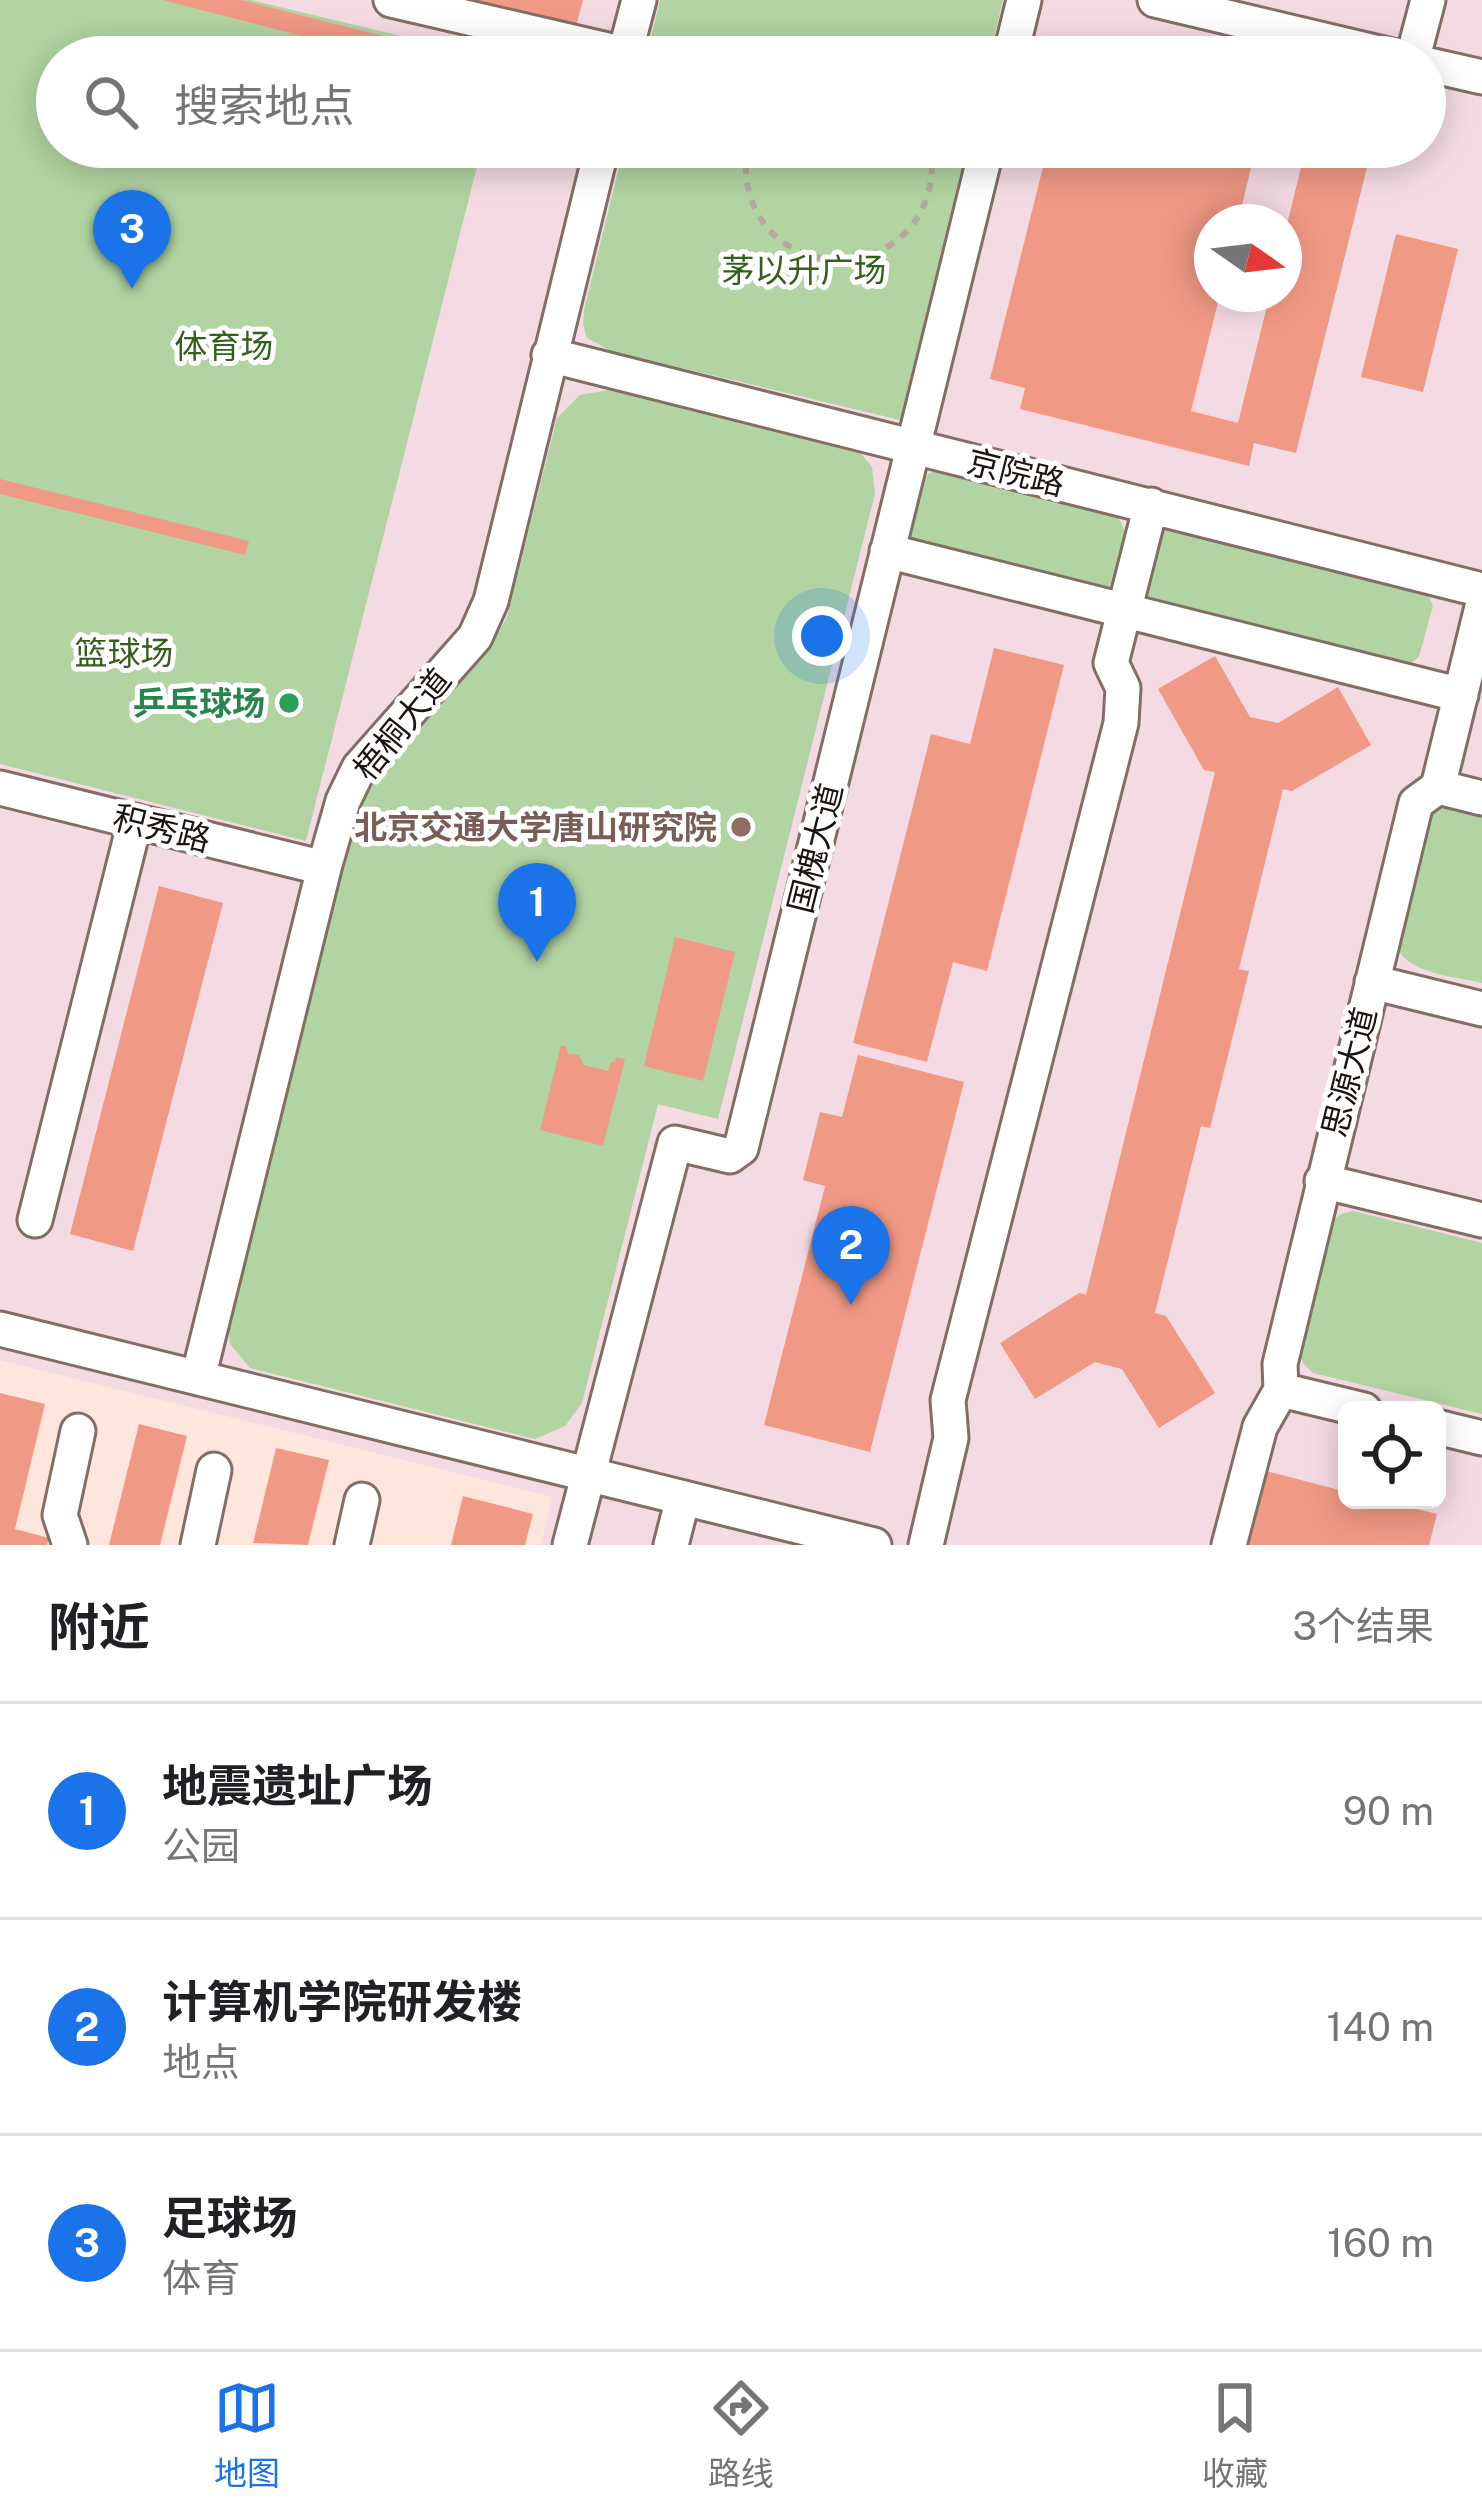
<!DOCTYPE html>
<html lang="zh">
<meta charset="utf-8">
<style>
body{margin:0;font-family:"Public Sans","Noto Sans SC",sans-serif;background:#f2f2f2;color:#202124}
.controls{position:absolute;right:36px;bottom:36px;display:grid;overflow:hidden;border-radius:18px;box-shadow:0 6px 30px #0003}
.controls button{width:108px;height:108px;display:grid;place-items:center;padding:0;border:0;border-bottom:3px solid #e0e0e0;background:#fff;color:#202124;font:60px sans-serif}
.compass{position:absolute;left:1194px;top:204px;width:108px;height:108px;border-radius:50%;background:#fff;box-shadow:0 6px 30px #0003;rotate:104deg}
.you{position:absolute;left:822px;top:636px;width:42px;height:42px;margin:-30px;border:9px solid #fff;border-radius:50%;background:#1a73e8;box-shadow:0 0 0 18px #1a73e833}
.badge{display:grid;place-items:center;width:78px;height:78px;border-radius:50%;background:#1a73e8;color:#fff;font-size:39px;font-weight:700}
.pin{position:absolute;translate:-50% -99px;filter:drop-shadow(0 3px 6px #0008)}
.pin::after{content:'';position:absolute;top:63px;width:42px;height:36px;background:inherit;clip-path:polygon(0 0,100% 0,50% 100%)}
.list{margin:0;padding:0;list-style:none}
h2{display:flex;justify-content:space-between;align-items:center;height:156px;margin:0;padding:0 48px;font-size:51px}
h2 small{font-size:39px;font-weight:400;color:#757577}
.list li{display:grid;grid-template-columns:78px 1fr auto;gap:36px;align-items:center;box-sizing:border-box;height:216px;padding:0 48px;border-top:3px solid #e0e0e0}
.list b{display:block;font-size:45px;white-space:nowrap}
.list p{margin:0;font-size:39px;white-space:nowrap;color:#757577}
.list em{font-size:39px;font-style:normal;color:#757577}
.icon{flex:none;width:66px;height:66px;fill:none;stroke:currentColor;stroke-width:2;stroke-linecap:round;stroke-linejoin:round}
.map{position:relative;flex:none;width:1482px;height:1545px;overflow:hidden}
.search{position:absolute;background:#fff;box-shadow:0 6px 30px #0003;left:36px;right:36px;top:36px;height:132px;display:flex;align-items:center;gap:30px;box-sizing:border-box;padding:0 42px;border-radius:66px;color:#757577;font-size:45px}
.sheet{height:804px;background:#fff}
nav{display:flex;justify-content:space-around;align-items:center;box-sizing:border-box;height:168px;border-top:3px solid #e0e0e0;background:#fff;font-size:33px;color:#757577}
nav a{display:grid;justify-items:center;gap:6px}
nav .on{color:#1a73e8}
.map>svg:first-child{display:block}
.education{fill:#f4dae3;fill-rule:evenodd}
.green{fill:#b1d4a2}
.building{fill:#f09984}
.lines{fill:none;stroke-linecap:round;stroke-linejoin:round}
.minor-casing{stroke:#826e65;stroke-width:39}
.path{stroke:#b9a69f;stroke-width:6;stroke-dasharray:9 9;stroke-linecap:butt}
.minor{stroke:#fff;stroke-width:33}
.leisure-dot{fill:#2e9e5b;stroke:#fff;stroke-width:4.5}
.education-dot{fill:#8d6e63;stroke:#fff;stroke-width:4.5}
.labels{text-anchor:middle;stroke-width:10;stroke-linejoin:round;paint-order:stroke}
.park-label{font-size:33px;fill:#325f19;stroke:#fff}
.street-label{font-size:33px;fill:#1c1410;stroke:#fff}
.leisure-label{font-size:33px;font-weight:bold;fill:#27864d;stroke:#fff;text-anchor:end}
.education-label{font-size:33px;font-weight:bold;fill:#785e54;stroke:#fff;text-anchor:end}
</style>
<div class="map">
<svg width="1482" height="1545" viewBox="0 0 1482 1545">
<rect width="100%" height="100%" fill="#fee6dd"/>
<path class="education" d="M 0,0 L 1482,0 L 1482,1545 L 541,1545 L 552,1497 L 0,1360 ZM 57,57 L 1425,57 L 1425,147 L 57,147 ZM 1212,222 L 1284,222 L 1284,294 L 1212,294 ZM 1347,1410 L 1437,1410 L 1437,1500 L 1347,1500 Z"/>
<path class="green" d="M 0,0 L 251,0 L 426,42 L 423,57 L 57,57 L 57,147 L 482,147 L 306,841 L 0,764 Z
M 660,0 L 1003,0 L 989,57 L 646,57 Z
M 624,147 L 967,147 L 900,420 L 611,351 L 587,338 L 583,324 L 584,310 Z
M 609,390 L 858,450 L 872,467 L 875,494 L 718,1119 L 658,1104 L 582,1403 L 565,1426 L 535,1439 L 250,1368 L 230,1344 L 228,1319 L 352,822 L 366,790 L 488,651 L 507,617 L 557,418 L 580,395 Z
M 935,471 L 1118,517 L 1125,531 L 1112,583 L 1106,589 L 917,545 L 911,540 L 911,532 L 924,480 L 928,474 Z
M 1171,527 L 1426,591 L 1433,605 L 1419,657 L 1408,665 L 1152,601 L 1147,596 L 1146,588 L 1160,536 L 1164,530 Z
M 1452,805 L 1482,812 L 1482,983 C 1454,976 1409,975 1396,946 L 1428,815 L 1439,808 Z
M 1353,1211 L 1482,1243 L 1482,1414 L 1313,1373 L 1303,1363 L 1298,1352 L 1330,1222 L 1341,1214 Z"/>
<path class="building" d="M 163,0 L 241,0 L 430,48 L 427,57 L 383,57 Z
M 452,0 L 583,0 L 575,30 Z
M 1048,147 L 1256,147 L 1238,222 L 1212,222 L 1212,294 L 1220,294 L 1191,411 L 1238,423 L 1270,294 L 1284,294 L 1284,237 L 1306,147 L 1372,147 L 1296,453 L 1254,443 L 1249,466 L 1020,409 L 1025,388 L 990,379 Z
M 1396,234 L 1458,249 L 1423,392 L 1361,377 Z
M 0,479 L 249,541 L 245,555 L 0,494 Z
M 994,648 L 1064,665 L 987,971 L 953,962 L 927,1062 L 853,1043 L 931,734 L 970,744 Z
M 1215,656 L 1250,717 L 1278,723 L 1338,687 L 1371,745 L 1292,791 L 1283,789 L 1239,969 L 1249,971 L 1210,1128 L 1201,1126 L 1155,1313 L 1166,1316 L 1215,1393 L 1159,1428 L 1122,1369 L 1095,1362 L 1035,1399 L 1000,1343 L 1079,1293 L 1086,1295 L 1215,772 L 1204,770 L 1158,689 Z
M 159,886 L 223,903 L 133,1251 L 70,1234 Z
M 675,937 L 735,952 L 703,1081 L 644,1066 Z
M 561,1045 L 566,1047 L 568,1054 L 579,1055 L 584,1065 L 608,1071 L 611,1062 L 615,1062 L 616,1057 L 625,1059 L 603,1146 L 540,1130 Z
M 858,1055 L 964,1082 L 870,1452 L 764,1425 L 825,1186 L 803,1180 L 820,1112 L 842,1117 Z
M 0,1393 L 45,1404 L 15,1529 L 49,1538 L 47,1545 L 0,1545 Z
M 139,1424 L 187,1436 L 160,1545 L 109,1545 Z
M 276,1448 L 329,1460 L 308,1545 L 253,1543 Z
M 1262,1470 L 1347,1492 L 1347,1500 L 1380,1500 L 1437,1514 L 1429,1545 L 1242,1545 Z
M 463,1496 L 533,1514 L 525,1545 L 451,1545 Z"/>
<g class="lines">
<g class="minor-casing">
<path id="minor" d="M 391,0 L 625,54
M 1155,0 L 1396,57
M 624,57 L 639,0
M 1010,57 L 1024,0
M 1413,57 L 1428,0
M 1425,64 L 1482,77
M 549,355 L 1482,590
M 887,551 L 1461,695
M 1438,787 L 1482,798
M 0,788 L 324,868
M 1372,982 L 1482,1009
M 1322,1181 L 1482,1220
M 35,1220 L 135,821
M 0,1329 L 874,1545
M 198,1378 L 324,868 L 343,801 L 359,768 L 475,637 L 491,601 L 602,147
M 1281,1390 L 1364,1410
M 1437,1427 L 1482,1438
M 70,1545 L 60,1515 L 78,1431
M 198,1545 L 214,1470
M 352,1545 L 362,1500
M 570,1545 L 675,1143 L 730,1156 L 741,1148 L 987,147
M 671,1545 L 683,1498
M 926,1545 L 951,1438 L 948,1400 L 1121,723 L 1123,688 L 1111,663 L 1151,505
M 1229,1545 L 1260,1427 L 1281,1390 L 1280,1364 L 1416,803 L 1438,787 L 1482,607"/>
</g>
<path class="path" d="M 748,147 C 747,156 745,166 746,175 C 758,297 947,286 931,147"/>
<use href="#minor" class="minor"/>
</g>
<circle class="leisure-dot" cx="289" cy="703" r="12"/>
<circle class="education-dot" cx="741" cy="827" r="12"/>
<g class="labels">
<g class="park-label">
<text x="804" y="282">茅以升广场</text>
<text x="224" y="358">体育场</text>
<text x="124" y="665">篮球场</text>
</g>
<g class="street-label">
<text transform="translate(1016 472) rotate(14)" y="12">京院路</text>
<text transform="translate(402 724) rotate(-51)" y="12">梧桐大道</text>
<text transform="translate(162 828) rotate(14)" y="12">积秀路</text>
<text transform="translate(815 848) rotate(-76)" y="12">国槐大道</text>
<text transform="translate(1349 1072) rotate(-76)" y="12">思源大道</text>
</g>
<g class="leisure-label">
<text x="265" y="715">乒乓球场</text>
</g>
<g class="education-label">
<text x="717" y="839">北京交通大学唐山研究院</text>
</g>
</g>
</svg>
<div class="controls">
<button><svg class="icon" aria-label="locate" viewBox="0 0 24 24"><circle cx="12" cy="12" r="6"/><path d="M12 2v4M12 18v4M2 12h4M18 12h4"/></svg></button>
</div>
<svg class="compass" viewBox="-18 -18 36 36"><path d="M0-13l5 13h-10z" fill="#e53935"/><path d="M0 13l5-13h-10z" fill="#757577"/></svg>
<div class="you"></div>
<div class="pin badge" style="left:537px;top:962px">1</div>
<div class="pin badge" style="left:851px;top:1305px">2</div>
<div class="pin badge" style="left:132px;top:289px">3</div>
<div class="search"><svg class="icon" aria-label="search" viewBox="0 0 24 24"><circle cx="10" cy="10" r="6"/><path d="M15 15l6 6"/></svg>搜索地点</div>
</div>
<section class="sheet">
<h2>附近<small>3个结果</small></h2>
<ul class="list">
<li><span class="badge">1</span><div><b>地震遗址广场</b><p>公园</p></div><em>90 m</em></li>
<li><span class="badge">2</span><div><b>计算机学院研发楼</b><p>地点</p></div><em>140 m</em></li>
<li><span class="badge">3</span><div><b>足球场</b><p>体育</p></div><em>160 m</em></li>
</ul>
</section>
<nav>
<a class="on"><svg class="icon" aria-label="map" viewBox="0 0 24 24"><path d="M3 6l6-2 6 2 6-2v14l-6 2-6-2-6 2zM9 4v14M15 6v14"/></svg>地图</a>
<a><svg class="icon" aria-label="directions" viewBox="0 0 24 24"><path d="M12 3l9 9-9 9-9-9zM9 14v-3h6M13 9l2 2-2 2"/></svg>路线</a>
<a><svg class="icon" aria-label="saved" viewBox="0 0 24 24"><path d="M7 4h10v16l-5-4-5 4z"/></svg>收藏</a>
</nav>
